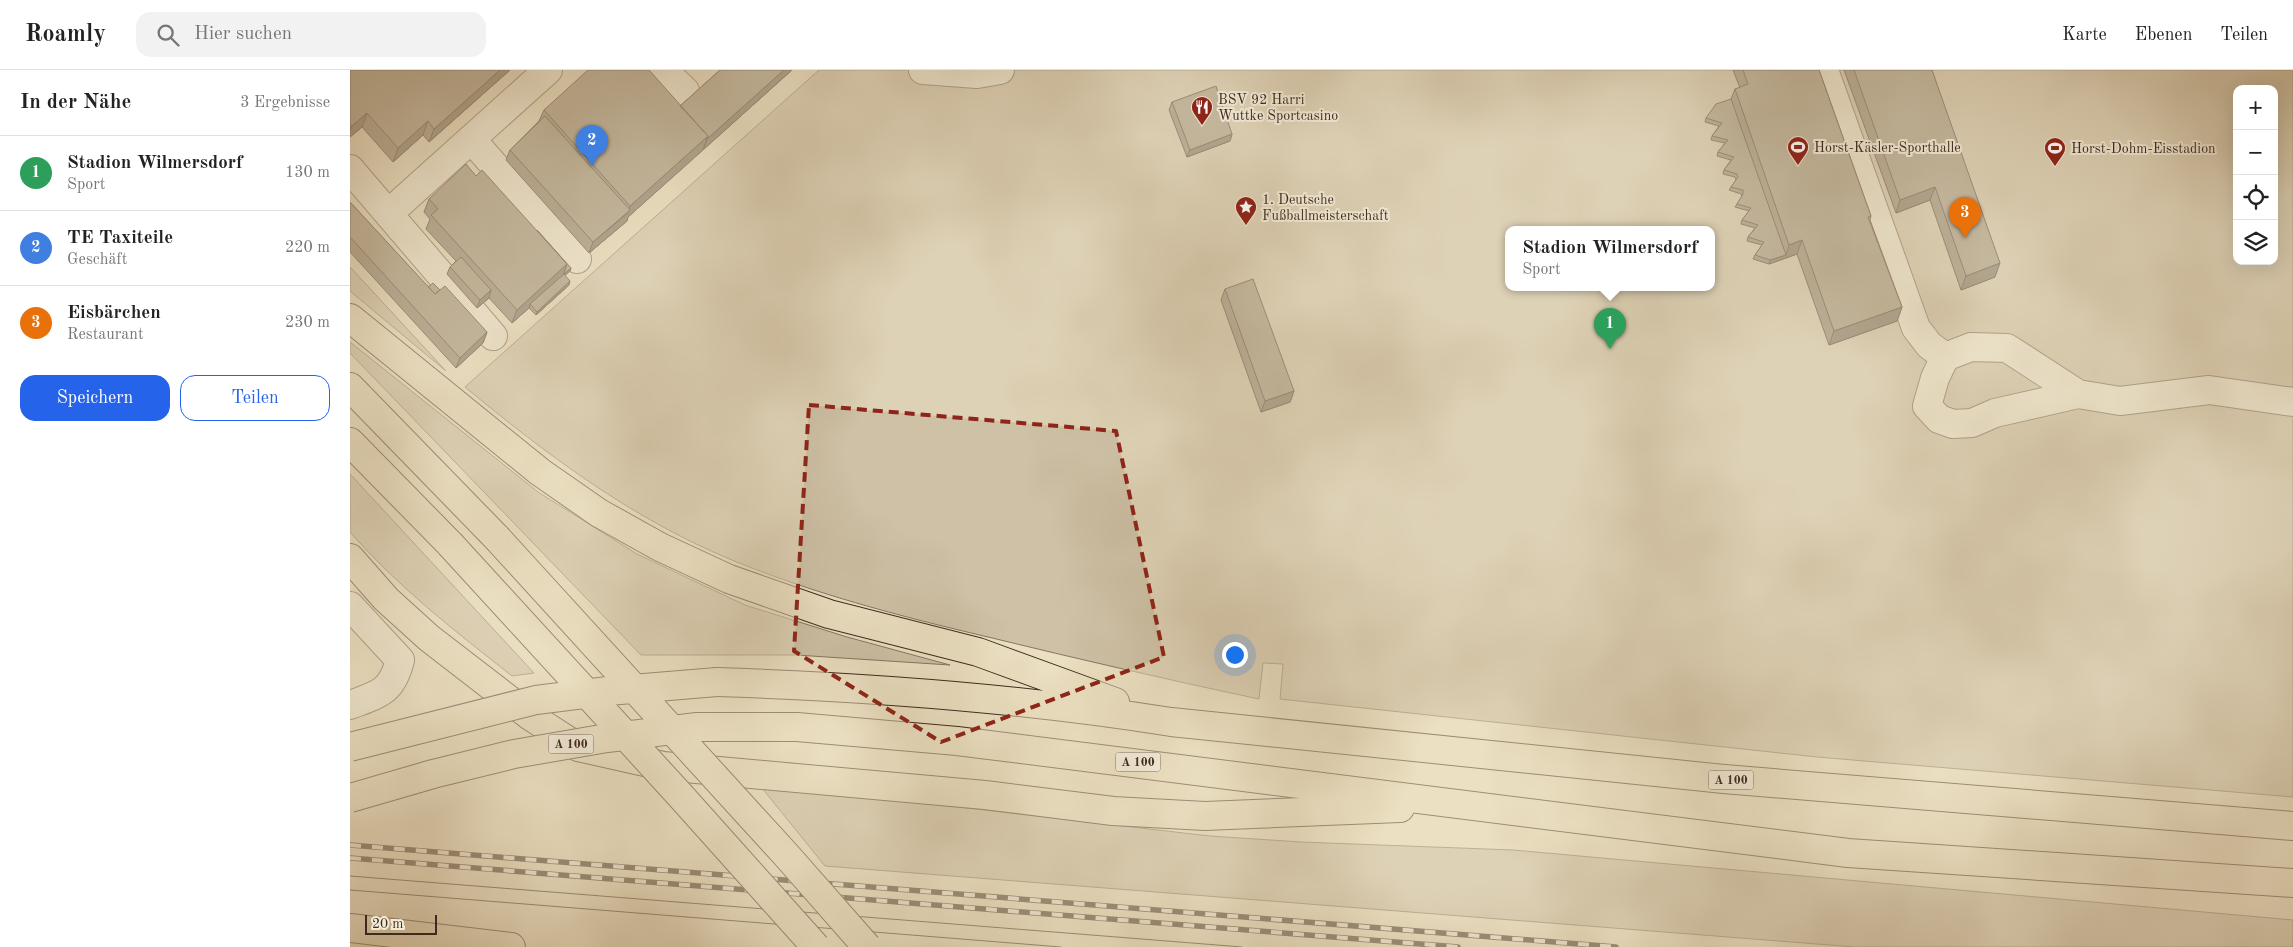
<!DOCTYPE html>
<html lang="de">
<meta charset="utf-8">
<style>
body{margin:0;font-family:"Old Standard TT",serif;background:#f2f2f2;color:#222}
.controls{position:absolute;right:15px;top:15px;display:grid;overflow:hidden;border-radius:10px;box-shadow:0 5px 20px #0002}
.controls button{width:45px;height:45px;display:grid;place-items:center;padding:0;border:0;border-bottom:1px solid #e0e0e0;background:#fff;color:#222;font:25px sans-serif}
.scale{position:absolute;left:15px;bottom:12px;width:72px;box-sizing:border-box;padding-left:5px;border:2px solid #3f2a1f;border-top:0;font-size:14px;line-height:18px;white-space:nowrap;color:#3f2a1f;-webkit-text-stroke:4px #f2ebd7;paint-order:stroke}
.you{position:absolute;left:884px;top:584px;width:18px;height:18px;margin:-12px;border:4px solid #fff;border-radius:50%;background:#1a73e8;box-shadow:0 0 0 8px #1a73e833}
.badge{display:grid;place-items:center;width:32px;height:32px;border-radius:50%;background:#2563eb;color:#fff;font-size:16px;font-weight:700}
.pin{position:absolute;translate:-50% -41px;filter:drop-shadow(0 1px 2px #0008)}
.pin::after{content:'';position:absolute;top:26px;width:18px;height:15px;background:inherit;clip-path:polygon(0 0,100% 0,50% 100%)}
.popup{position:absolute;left:1155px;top:156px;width:210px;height:65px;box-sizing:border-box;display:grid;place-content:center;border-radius:10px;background:#fff;filter:drop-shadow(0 1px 4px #0005);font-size:16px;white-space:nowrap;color:#767676}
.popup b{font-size:19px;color:#222}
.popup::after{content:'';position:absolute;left:50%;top:100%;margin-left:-10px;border:10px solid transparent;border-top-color:#fff}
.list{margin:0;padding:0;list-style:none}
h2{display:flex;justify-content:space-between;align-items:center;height:65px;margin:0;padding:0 20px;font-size:21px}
h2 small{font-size:16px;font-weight:400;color:#767676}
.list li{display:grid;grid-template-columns:32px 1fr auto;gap:15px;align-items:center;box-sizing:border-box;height:75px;padding:0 20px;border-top:1px solid #e0e0e0}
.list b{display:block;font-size:19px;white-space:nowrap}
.list p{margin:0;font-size:16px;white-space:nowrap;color:#767676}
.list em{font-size:16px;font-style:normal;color:#767676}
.actions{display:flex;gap:10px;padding:15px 20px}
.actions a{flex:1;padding:11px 0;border:1px solid #2563eb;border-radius:15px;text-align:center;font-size:18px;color:#2563eb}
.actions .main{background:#2563eb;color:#fff}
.icon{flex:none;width:28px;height:28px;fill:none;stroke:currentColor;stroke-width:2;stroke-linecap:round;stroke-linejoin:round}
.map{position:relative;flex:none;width:1943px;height:877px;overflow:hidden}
header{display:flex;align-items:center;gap:30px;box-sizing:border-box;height:70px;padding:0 25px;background:#fff;border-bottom:1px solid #e0e0e0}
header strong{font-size:24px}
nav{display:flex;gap:28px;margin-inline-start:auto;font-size:18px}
.search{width:350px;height:45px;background:#f2f2f2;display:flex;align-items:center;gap:12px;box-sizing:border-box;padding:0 18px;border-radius:15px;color:#767676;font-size:19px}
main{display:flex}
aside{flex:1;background:#fff}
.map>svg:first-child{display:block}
.green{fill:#cec1a6;stroke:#867662;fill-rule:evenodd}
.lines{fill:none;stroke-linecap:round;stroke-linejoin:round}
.minor-casing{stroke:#6a5848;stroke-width:30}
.highway-casing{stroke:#3f2a1f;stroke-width:30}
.minor{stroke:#f2ebd7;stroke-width:28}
.highway{stroke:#ebe0c2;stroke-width:28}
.tram{stroke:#3f2a1f;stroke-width:1}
.rail-casing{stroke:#3f2a1f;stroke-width:5.5}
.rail{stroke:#f2ebd7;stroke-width:4;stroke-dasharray:11;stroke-linecap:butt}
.highway-bridge-casing{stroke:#3f2a1f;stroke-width:30;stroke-linecap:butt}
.highway-bridge{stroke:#ebe0c2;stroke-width:28}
.wall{fill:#837664;stroke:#3f2a1f}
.shaded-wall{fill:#6a6051;stroke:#3f2a1f}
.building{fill:#988974;stroke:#3f2a1f}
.marked{fill:none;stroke:#8f2418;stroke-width:4;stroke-dasharray:10 6;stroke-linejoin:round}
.labels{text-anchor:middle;stroke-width:4;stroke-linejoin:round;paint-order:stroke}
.shield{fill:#f2ebd7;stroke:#756456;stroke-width:1}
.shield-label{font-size:12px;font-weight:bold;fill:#3f2a1f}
.poi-label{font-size:14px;fill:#3f2a1f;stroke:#f2ebd7;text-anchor:start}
</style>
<header>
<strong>Roamly</strong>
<div class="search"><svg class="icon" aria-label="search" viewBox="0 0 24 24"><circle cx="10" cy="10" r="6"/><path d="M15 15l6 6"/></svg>Hier suchen</div>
<nav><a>Karte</a><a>Ebenen</a><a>Teilen</a></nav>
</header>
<main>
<aside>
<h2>In der Nähe<small>3 Ergebnisse</small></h2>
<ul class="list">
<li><span class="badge" style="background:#2e9e5b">1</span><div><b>Stadion Wilmersdorf</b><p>Sport</p></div><em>130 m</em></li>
<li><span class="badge" style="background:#3f7fe0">2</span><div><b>TE Taxiteile</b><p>Geschäft</p></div><em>220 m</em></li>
<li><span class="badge" style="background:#e8710a">3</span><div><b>Eisbärchen</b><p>Restaurant</p></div><em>230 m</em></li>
</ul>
<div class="actions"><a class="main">Speichern</a><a>Teilen</a></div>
</aside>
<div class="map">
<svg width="1943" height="877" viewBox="0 0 1943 877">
<rect width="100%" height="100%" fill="#ebe0c2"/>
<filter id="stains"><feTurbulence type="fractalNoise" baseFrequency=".004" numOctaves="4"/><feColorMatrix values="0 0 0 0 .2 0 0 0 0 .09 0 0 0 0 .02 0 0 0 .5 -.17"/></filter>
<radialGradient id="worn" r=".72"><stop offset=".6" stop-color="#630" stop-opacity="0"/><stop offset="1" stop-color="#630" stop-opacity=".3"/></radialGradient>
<path class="green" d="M 469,0 L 1943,0 L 1943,727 L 1467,687 L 930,629 L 933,594 L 913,593 L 909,629 C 819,610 728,589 638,567 C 549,546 461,523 377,488 C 280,447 196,384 115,317 ZM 1887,19 L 1924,19 L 1924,191 L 1887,191 ZM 1159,160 L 1361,160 L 1361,218 L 1159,218 Z
M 0,197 L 13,211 L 96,301 L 0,221 Z
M 0,272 L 188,422 L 287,484 L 395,535 L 497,567 L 600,595 L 446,585 L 291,585 L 0,283 Z
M 0,404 L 184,603 L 162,606 C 105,561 48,517 0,462 Z
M 412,718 L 548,730 L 860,766 L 951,772 L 1163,780 L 1943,850 L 1943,877 L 1505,877 L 475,796 Z"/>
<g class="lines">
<g class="minor-casing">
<path id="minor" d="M 313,0 L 335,21
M 573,0 L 627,4 L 650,0
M 1474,0 L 1566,258 L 1579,275 L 1595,287
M 121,69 L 227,189
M 0,99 L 143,266
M 39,143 L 198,0
M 1728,324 L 1645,343 L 1622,353 L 1603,354 L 1589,349 L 1577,336 L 1585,308 L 1595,287 L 1621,277 L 1657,278 L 1728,324 L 1770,331 L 1859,320 L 1943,332
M 0,536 L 50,590 C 42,622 29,624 0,635"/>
</g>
<g class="highway-casing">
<path id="highway" d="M 0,248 L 190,402 L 249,443 L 310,477 L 379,509 L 479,544 L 628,582 L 765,632
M 0,317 L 147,468
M 0,372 L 100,474
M 0,488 L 36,529 L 79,568 L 180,646 L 228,677 L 313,696 L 635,725 L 763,741 L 855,746 L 1050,738
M 367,612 C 519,617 670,628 821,652 L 1374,709 L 1943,756
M 447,657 L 607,671 L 1498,783 L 1943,813
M 0,858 L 161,877"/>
</g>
<use href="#minor" class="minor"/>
<use href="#highway" class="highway"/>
<path class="tram" d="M 0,806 L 892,877
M 0,820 L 711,877"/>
<g class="rail-casing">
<path id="rail" d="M 0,775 L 1266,877
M 0,788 L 1108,877"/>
</g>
<use href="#rail" class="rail"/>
<g class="highway-bridge-casing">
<path id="highway-bridge" d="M 147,468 L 438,787 L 517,877
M 100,474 L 329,724 L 466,877
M 0,677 L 186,630 L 258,621 L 367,612
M 0,728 L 83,704 L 164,684 L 257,668 L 347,657 L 447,657"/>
</g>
<use href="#highway-bridge" class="highway-bridge"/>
</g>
<path class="wall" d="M 0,0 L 160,0 L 79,72 L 73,65 L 43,92 L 12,57 L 0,67 Z
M 370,0 L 442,0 L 278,147 L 277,151 L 239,183 L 156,90 L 160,80 L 189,51 L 194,40 L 330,36 Z
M 1383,0 L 1469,0 L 1521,146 L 1520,150 L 1552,237 L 1547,251 L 1479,275 L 1447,184 L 1419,194 L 1403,189 L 1405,185 L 1412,175 L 1397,171 L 1398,167 L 1405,158 L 1391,154 L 1392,150 L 1399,141 L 1385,137 L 1387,134 L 1392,126 L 1391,124 L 1379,120 L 1381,117 L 1386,110 L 1385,107 L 1373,104 L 1374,100 L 1381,90 L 1367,86 L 1368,82 L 1375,73 L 1361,70 L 1362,66 L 1369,56 L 1355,52 L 1356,48 L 1381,29 L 1385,19 L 1390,18 Z
M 1494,0 L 1582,0 L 1645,207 L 1611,220 L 1580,130 L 1546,143 Z
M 822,32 L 882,64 L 880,71 L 837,87 L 819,40 Z
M 126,106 L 221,198 L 220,201 L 215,205 L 219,215 L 186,245 L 179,238 L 162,253 L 139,228 L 127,238 L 97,204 L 100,197 L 106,191 L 76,159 L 80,149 L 74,142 L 79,129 Z
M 0,132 L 78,217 L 90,220 L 137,262 L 133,273 L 106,298 L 0,182 Z
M 875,219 L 944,321 L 940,332 L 911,342 L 871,230 Z"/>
<path class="shaded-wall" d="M 150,0 L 160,0 L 79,72 L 84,59 Z
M 434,0 L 442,0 L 353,80 L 357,69 Z
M 17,43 L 12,57 L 0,67 L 0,61 L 2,56 Z
M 78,51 L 73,65 L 43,92 L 48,78 Z
M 882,64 L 880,71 L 837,87 L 840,80 Z
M 358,66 L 353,80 L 278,147 L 277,151 L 239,183 L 243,172 L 278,143 L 280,136 Z
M 1585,117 L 1580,130 L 1546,143 L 1550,130 Z
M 1452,170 L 1447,184 L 1419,194 L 1420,190 L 1436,185 L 1439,175 Z
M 1650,193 L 1645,207 L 1611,220 L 1616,206 Z
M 217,194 L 212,208 L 180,234 L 179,238 L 162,253 L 167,240 Z
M 221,198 L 220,201 L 212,208 L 214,204 Z
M 220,211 L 219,215 L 186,245 L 187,242 Z
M 141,220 L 139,228 L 127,238 L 130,230 Z
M 1552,237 L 1547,251 L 1479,275 L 1484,261 Z
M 137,262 L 133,273 L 106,298 L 110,288 Z
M 944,321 L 940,332 L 911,342 L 915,331 Z"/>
<path class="building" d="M 0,0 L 150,0 L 84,59 L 78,51 L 48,78 L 17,43 L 2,56 L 0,54 Z
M 238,0 L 299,0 L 358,66 L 280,136 L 194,40 Z
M 370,0 L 434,0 L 357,69 L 358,66 L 330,36 Z
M 1393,0 L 1469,0 L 1521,146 L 1518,147 L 1552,237 L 1484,261 L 1452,170 L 1439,175 L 1385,19 L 1398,14 Z
M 1504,0 L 1582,0 L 1650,193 L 1616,206 L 1585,117 L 1550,130 Z
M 866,16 L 882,64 L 840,80 L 822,32 Z
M 1381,29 L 1436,185 L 1420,190 L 1405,185 L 1414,172 L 1398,167 L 1408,155 L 1392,150 L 1401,138 L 1387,134 L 1393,124 L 1393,120 L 1381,117 L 1388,107 L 1387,104 L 1374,100 L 1384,87 L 1368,82 L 1378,70 L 1362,66 L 1372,53 L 1356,48 L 1366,34 Z
M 195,46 L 280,140 L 243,172 L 160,80 Z
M 116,94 L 126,106 L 132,100 L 217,194 L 167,240 L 81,145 L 88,139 L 79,129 Z
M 0,132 L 85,224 L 95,216 L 137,262 L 110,288 L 0,167 Z
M 187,160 L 221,198 L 214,204 L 217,194 Z
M 111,187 L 141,220 L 130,230 L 100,197 Z
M 214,204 L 220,211 L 187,242 L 180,234 Z
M 903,209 L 944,321 L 915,331 L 875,219 Z
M 83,213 L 90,220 L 85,224 L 78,217 Z"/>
<path d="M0 0H1943V877H0ZM 459,335 L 766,361 L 814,587 L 591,672 L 444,581 Z" fill="#ebe0c2" fill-opacity=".55" fill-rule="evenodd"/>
<path class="marked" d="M 459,335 L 766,361 L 814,587 L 591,672 L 444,581 Z"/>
<defs>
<g id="restaurant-pin" transform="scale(1.125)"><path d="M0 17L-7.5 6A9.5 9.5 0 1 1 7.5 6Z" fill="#8f2418" stroke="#f2ebd7"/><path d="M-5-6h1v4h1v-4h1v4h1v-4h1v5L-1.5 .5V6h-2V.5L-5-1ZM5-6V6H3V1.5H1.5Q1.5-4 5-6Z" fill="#fff"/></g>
<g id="stadium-pin" transform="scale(1.125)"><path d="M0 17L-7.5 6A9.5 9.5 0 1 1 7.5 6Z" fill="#8f2418" stroke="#f2ebd7"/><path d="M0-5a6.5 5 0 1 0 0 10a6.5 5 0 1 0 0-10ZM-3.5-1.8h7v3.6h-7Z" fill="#fff"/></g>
<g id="sight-pin" transform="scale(1.125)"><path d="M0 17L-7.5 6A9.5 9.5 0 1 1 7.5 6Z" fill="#8f2418" stroke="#f2ebd7"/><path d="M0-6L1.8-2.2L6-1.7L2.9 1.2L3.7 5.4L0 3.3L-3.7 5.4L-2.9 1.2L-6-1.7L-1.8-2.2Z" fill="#fff"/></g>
</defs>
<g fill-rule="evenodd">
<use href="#restaurant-pin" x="852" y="37"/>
<use href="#stadium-pin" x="1448" y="77"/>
<use href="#stadium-pin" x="1705" y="78"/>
<use href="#sight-pin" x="896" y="137"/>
</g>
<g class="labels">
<g class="shield">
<rect x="198.5" y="664.5" width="45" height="19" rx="4"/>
<rect x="765.5" y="682.5" width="45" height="19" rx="4"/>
<rect x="1358.5" y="700.5" width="45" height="19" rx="4"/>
</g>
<g class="shield-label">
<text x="221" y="678">A 100</text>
<text x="788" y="696">A 100</text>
<text x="1381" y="714">A 100</text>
</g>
<g class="poi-label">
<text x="868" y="34">BSV 92 Harri<tspan x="868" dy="16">Wuttke Sportcasino</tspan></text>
<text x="1464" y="82">Horst-Käsler-Sporthalle</text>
<text x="1721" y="83">Horst-Dohm-Eisstadion</text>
<text x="912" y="134">1. Deutsche<tspan x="912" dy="16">Fußballmeisterschaft</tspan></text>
</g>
</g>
<rect width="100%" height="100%" filter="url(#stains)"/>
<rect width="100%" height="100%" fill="url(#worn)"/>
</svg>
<div class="controls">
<button>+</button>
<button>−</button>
<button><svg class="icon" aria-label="locate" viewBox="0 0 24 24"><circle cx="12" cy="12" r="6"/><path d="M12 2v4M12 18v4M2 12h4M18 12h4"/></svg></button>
<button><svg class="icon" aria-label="layers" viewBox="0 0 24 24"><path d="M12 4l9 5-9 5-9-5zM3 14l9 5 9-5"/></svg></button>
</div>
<div class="scale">20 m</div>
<div class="you"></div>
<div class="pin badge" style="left:1260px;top:279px;background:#2e9e5b">1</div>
<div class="popup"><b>Stadion Wilmersdorf</b>Sport</div>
<div class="pin badge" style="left:242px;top:96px;background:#3f7fe0">2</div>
<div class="pin badge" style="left:1615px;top:168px;background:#e8710a">3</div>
</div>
</main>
